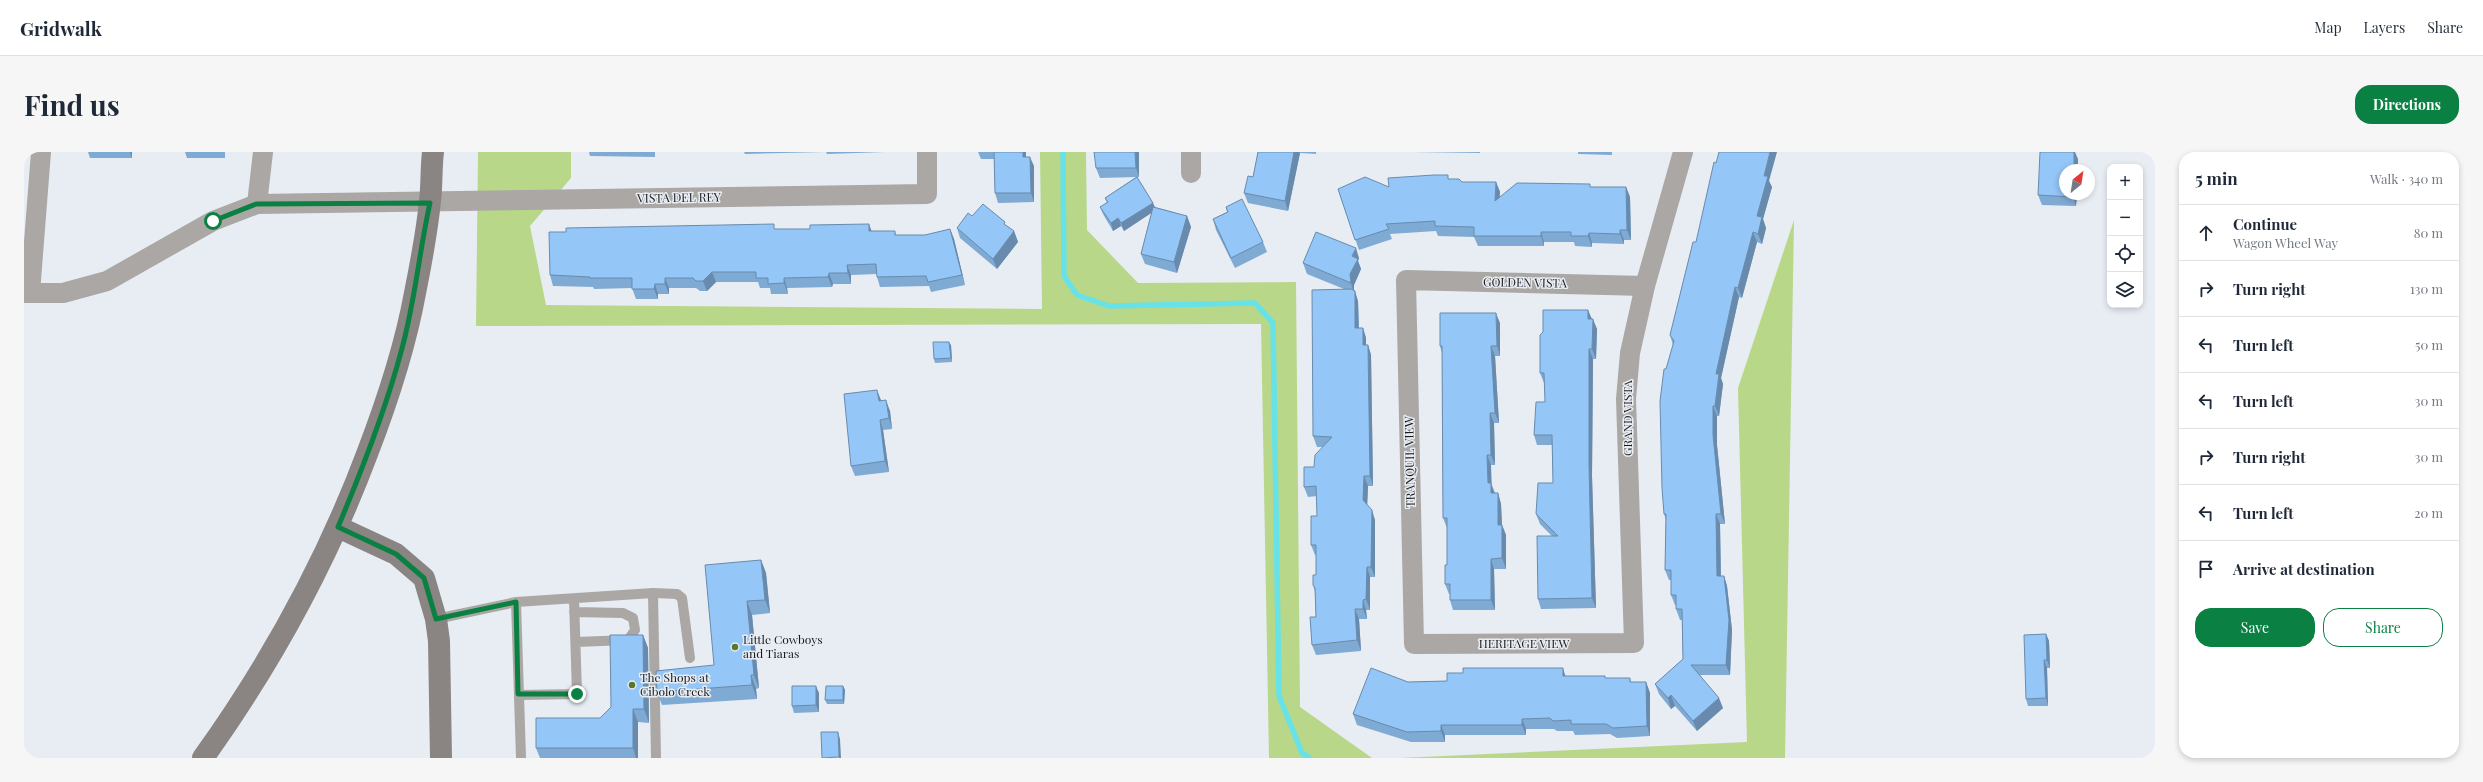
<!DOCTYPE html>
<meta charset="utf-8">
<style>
body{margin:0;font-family:"Playfair Display",serif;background:#f6f6f7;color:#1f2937}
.controls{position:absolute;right:12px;top:12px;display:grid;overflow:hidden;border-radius:8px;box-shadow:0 2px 6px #0003}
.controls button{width:36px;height:36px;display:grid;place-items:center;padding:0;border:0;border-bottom:1px solid #e0e1e3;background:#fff;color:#1f2937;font:20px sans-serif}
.compass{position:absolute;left:2035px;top:12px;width:36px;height:36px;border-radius:50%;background:#fff;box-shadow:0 2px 6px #0003;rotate:30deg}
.stop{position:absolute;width:12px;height:12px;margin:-9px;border:3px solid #0b8043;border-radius:50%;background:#fff}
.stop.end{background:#0b8043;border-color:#fff;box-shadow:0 1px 4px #0008}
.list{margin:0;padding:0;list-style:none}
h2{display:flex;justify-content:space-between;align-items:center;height:52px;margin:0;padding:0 16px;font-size:17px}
h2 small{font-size:13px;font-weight:400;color:#747a83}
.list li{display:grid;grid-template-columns:26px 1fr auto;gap:12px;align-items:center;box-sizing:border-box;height:56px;padding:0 16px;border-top:1px solid #e0e1e3}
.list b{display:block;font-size:15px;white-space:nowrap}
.list p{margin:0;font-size:13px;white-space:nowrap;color:#747a83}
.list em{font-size:13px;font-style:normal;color:#747a83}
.actions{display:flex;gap:8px;padding:12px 16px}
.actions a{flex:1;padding:9px 0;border:1px solid #0b8043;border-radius:16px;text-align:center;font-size:14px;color:#0b8043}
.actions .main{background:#0b8043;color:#fff}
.icon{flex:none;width:22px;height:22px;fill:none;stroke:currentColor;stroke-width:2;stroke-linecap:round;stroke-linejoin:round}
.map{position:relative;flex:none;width:2131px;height:606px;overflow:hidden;border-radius:16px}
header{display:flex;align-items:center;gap:24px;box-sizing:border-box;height:56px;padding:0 20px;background:#fff;border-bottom:1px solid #e0e1e3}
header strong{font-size:19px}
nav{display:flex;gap:22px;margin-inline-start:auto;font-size:14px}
.intro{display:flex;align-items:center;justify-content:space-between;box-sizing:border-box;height:96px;padding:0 24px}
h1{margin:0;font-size:28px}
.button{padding:10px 18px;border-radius:16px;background:#0b8043;color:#fff;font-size:14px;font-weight:700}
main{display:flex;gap:24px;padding:0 24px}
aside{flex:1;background:#fff;border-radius:16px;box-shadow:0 2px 6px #0003}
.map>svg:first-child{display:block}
.green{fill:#b8d788}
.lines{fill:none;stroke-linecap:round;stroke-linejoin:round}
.stream{stroke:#67e2e8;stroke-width:5.5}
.lane{stroke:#aaa7a5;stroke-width:10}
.street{stroke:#aaa7a5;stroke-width:20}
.secondary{stroke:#8a8583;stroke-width:22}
.wall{fill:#7faad4}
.shaded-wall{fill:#688bad}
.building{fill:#94c6f7;stroke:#688bad}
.route{stroke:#0b8043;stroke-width:5}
.poi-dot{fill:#58772d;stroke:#e8edf3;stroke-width:1.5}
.labels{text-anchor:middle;stroke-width:3;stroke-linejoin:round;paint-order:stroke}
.street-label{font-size:12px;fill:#191b1d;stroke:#e8edf3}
.poi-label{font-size:12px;fill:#191b1d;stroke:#e8edf3;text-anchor:start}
</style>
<header>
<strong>Gridwalk</strong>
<nav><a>Map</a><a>Layers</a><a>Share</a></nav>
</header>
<div class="intro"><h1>Find us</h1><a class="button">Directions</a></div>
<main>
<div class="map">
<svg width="2131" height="606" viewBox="0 0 2131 606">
<rect width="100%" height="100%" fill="#e8edf3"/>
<path class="green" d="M 454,0 L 547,0 L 547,26 L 506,74 L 522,153 L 1018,157 L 1016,0 L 1062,0 L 1063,78 L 1114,131 L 1272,130 L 1276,555 L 1348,606 L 1245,606 L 1237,172 L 452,174 Z
M 1770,68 L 1761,606 L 1376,606 L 1723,590 L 1714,236 Z"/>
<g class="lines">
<path class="stream" d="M 1039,0 L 1040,124 L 1053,143 L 1085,154 L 1231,151 L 1249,171 L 1255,544 L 1278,601 L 1286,606"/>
<path class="lane" d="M 629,441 L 632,606
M 492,450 L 497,606
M 550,460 L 599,461 L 609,466 L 611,478 L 604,488 L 552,490
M 412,467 L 492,450 L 629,441 L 653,442 L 658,446 L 666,506
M 495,543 L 553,542 L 550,447"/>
<path class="street" d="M 1167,21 L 1167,0
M 233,52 L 239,0
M 1621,134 L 1382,128 L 1390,492 L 1610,491 L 1602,247 L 1606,201 L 1621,134 L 1659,0
M 0,141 L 39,141 L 83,129 L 189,69 L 233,52 L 903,42 L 903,0
M 6,141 L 17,0"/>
<path class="secondary" d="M 314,375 L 372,402 L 400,426 L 412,467 L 415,489 L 417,606
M 179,606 C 247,511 302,411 343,302 C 363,250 381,196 391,141 C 397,111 403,80 406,49 C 408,33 407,16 409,0"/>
</g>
<path class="wall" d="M 64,0 L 108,0 L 108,6 L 66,6 Z
M 161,0 L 201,0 L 201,6 L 163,6 Z
M 565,0 L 631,0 L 631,5 L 566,4 Z
M 720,0 L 861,0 L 803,2 L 802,0 L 721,2 Z
M 954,0 L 1002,0 L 1002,5 L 1010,14 L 1010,50 L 974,51 L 971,41 L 970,7 L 957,7 Z
M 1115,0 L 1115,25 L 1113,25 L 1129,51 L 1131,55 L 1163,64 L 1167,75 L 1153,121 L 1121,112 L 1117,102 L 1128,60 L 1100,79 L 1097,74 L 1089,79 L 1079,62 L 1076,55 L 1083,51 L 1081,46 L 1112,25 L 1076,26 L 1072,16 Z
M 1226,0 L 1292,0 L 1292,2 L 1276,1 L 1264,59 L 1224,51 L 1220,41 L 1229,25 L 1234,0 Z
M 1389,0 L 1456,0 L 1456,1 Z
M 1554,0 L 1588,0 L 1588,3 L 1554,2 Z
M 2054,7 L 2041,42 L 2053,42 L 2052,54 L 2018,53 L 2014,43 Z
M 1426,27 L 1438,30 L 1472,30 L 1476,40 L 1475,45 L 1567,35 L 1602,35 L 1606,45 L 1607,88 L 1600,88 L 1600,92 L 1568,91 L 1568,95 L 1551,94 L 1550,90 L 1520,90 L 1520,94 L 1454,94 L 1450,85 L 1414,84 L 1412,79 L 1366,82 L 1368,87 L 1335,98 L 1314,37 L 1365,35 Z
M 1745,29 L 1748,35 L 1739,67 L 1742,76 L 1738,92 L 1733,90 L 1718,146 L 1715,145 L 1697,226 L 1699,232 L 1695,264 L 1693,264 L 1693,293 L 1701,372 L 1696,372 L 1697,424 L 1700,424 L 1703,434 L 1708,478 L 1706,523 L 1676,523 L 1699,556 L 1673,579 L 1651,554 L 1647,557 L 1635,542 L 1631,532 L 1659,507 L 1658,468 L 1656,468 L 1652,457 L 1652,453 L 1651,453 L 1647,443 L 1647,428 L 1645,428 L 1641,418 L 1642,368 L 1640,362 L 1649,193 L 1646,183 L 1672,90 Z
M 1202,55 L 1239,90 L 1243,100 L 1211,116 L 1192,78 L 1189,67 L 1203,60 Z
M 948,64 L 982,73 L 990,79 L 994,90 L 973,117 L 936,86 L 933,76 Z
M 752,77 L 848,79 L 871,79 L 872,83 L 901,83 L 926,77 L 930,87 L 941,133 L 907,140 L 905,134 L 856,135 L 853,125 L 853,122 L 827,123 L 827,132 L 809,132 L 808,135 L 763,136 L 764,142 L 747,142 L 746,136 L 736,136 L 734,130 L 692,130 L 683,139 L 676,139 L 672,136 L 645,136 L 645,142 L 634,142 L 634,147 L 612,147 L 608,136 L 570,137 L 569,135 L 529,134 L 526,123 Z
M 1335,106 L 1334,109 L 1337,117 L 1330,133 L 1330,139 L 1334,149 L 1335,176 L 1339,176 L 1342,186 L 1342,193 L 1344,193 L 1347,203 L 1349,334 L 1344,334 L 1343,353 L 1351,368 L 1351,425 L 1346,425 L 1346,458 L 1342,458 L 1343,467 L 1335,467 L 1337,499 L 1292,503 L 1288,493 L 1292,465 L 1291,440 L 1289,433 L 1292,423 L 1292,403 L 1291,403 L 1287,393 L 1293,364 L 1293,344 L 1284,345 L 1280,335 L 1290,315 L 1299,295 L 1293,295 L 1289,284 L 1320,137 L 1283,122 L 1279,111 Z
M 1564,158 L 1568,167 L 1573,177 L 1572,207 L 1569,207 L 1568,324 L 1572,456 L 1517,457 L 1514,447 L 1528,384 L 1516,372 L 1512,362 L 1529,331 L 1528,293 L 1513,293 L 1510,283 L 1521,250 L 1521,231 L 1520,231 L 1516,221 L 1519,180 Z
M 1476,171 L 1476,204 L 1471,204 L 1475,271 L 1470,271 L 1471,313 L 1467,313 L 1468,333 L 1471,341 L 1474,341 L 1477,352 L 1478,373 L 1482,383 L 1482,417 L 1470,417 L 1471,458 L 1429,458 L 1426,448 L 1426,442 L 1425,442 L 1421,432 L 1423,413 L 1423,376 L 1419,366 L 1418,201 L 1416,194 Z
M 927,193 L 928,210 L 911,211 L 910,207 Z
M 857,249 L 866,259 L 868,277 L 859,278 L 865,320 L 831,324 L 827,314 Z
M 737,408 L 742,421 L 746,461 L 728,463 L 735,536 L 732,537 L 733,547 L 638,553 L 633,540 L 690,513 Z
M 2022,482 L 2025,489 L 2026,516 L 2023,516 L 2024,554 L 2004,554 L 2002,547 Z
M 619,483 L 624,496 L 625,571 L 614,570 L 614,606 L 516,606 L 512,596 L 576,566 L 587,555 Z
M 1542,524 L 1581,524 L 1581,526 L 1606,526 L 1607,530 L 1622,530 L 1626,541 L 1626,584 L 1593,586 L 1586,582 L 1551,583 L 1549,579 L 1533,579 L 1530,577 L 1502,577 L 1502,583 L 1421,583 L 1421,590 L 1387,590 L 1333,573 L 1329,562 L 1384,530 L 1423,529 Z
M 819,534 L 821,538 L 820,552 L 803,552 L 801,548 Z
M 795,541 L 795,560 L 770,561 L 768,554 Z"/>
<path class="shaded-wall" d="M 106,0 L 108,0 L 108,6 Z
M 999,0 L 1002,0 L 1002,14 L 999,5 Z
M 1111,0 L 1115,0 L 1115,25 L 1112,16 Z
M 1270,0 L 1275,0 L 1276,1 L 1264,59 L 1261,49 Z
M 1746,0 L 1753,0 L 1745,29 L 1748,35 L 1739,67 L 1742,76 L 1738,92 L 1734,82 L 1733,64 L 1740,24 Z
M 2050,0 L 2051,0 L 2054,7 L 2054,18 L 2050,18 Z
M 1006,5 L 1010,14 L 1010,50 L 1007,41 Z
M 1472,30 L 1476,40 L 1475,59 L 1471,49 Z
M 1602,35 L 1606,45 L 1607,88 L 1603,78 Z
M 2049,42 L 2053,42 L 2052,54 L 2049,45 Z
M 1129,51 L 1132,58 L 1100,79 L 1097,71 Z
M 1163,64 L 1167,75 L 1153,121 L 1150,110 Z
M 1094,66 L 1097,74 L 1089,79 L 1087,71 Z
M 845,72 L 849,83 L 845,79 Z
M 926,77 L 930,87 L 941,133 L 938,123 Z
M 1596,78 L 1600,88 L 1600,92 L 1596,82 Z
M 990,79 L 994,90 L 973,117 L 969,107 Z
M 1517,80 L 1520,90 L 1520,94 L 1517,84 Z
M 1729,80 L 1733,90 L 1718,146 L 1714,136 Z
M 1565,81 L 1568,91 L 1568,95 L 1564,84 Z
M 1332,96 L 1335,106 L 1334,109 L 1337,117 L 1330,133 L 1330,142 L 1327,131 L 1326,122 L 1328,104 Z
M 823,113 L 827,123 L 827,132 L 824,121 Z
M 688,120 L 692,130 L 683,139 L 679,129 Z
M 805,121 L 809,132 L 808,135 L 804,125 Z
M 641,126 L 645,136 L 645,142 L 641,132 Z
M 760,126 L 763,136 L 764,142 L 760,131 Z
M 631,132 L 634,142 L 634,147 L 630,137 Z
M 1711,135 L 1715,145 L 1697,226 L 1699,232 L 1695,264 L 1691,254 L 1692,222 Z
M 1331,139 L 1334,149 L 1335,186 L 1331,176 Z
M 1564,158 L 1568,168 L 1564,167 Z
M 1472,161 L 1476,171 L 1476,204 L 1473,194 Z
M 1569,167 L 1573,177 L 1572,207 L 1568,197 Z
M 1339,176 L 1342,186 L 1342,203 L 1339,193 Z
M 925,190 L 927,193 L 928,210 L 927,206 Z
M 1344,193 L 1347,203 L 1349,334 L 1346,324 Z
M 1467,194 L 1471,204 L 1475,271 L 1471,261 Z
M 1565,197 L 1569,207 L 1568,324 L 1572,456 L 1568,446 L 1565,313 Z
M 853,238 L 857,248 L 859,260 L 855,249 Z
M 862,248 L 866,259 L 868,277 L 865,266 Z
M 1689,254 L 1693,264 L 1693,293 L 1701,372 L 1697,362 L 1689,283 Z
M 1466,261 L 1470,271 L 1471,313 L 1467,303 Z
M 856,268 L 859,278 L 865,320 L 861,309 Z
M 1463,303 L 1467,313 L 1467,333 L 1471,342 L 1467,341 L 1464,331 Z
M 1340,324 L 1344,334 L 1343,359 L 1339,348 Z
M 1474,341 L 1477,352 L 1478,374 L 1478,373 L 1482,383 L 1482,417 L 1478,406 L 1474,373 Z
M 1348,358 L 1351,368 L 1351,425 L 1347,415 Z
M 1692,362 L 1696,372 L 1697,434 L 1693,424 Z
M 1467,407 L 1470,417 L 1471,458 L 1467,448 Z
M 737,408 L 742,421 L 746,461 L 741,448 Z
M 1343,415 L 1346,425 L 1346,458 L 1342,447 Z
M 1700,424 L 1703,434 L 1708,478 L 1706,523 L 1702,513 Z
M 1339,448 L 1342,458 L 1343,467 L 1339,457 Z
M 723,449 L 728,463 L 735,536 L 730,523 Z
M 1331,457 L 1335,467 L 1337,499 L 1333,488 Z
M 2022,482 L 2025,489 L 2026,516 L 2023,508 Z
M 619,483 L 624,496 L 625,571 L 620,557 Z
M 2020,508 L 2023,516 L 2024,554 L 2022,546 Z
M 1539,516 L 1542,526 L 1539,524 Z
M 727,523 L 732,537 L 733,547 L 728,533 Z
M 1622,530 L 1626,541 L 1626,584 L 1623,574 Z
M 792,534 L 795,541 L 795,560 L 792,553 Z
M 819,534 L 821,538 L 820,552 L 819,548 Z
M 1647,543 L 1651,554 L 1647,557 L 1644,546 Z
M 1695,546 L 1699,556 L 1673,579 L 1669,569 Z
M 609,557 L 614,570 L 614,606 L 612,606 L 609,596 Z
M 1498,567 L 1502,577 L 1502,583 L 1498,573 Z
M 1417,573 L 1421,583 L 1421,590 L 1417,579 Z
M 814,580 L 816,587 L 817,606 L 815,606 L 815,605 Z"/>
<path class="building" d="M 970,0 L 999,0 L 999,5 L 1006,5 L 1007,41 L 971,41 Z
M 1070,0 L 1111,0 L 1112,16 L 1072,16 Z
M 1234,0 L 1270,0 L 1261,49 L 1220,41 L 1224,24 L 1229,25 Z
M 1695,0 L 1746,0 L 1740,24 L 1744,24 L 1733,64 L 1738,65 L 1734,82 L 1729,80 L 1714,136 L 1711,135 L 1692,222 L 1695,222 L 1691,254 L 1689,254 L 1689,283 L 1697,362 L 1692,362 L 1693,424 L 1700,424 L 1705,468 L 1702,513 L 1667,513 L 1695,546 L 1669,569 L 1647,543 L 1644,546 L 1631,532 L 1659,507 L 1658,457 L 1652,457 L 1652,443 L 1647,443 L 1647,418 L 1641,418 L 1642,362 L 1640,362 L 1638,336 L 1636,249 L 1640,217 L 1642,217 L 1650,189 L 1646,183 L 1669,90 L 1672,90 L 1690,10 L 1692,11 Z
M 2016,0 L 2050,0 L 2050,18 L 2041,18 L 2041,42 L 2049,42 L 2049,45 L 2014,43 Z
M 1410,23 L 1424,23 L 1424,27 L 1435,27 L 1438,30 L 1472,30 L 1471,49 L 1493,31 L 1566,32 L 1566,35 L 1602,35 L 1603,78 L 1596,78 L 1596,82 L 1565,81 L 1564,84 L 1547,84 L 1547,80 L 1517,80 L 1517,84 L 1450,84 L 1450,75 L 1411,74 L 1411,69 L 1362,72 L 1365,77 L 1331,88 L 1314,37 L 1341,25 L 1365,35 L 1364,26 Z
M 1113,25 L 1129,51 L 1097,71 L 1094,66 L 1087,71 L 1076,55 L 1084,50 L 1081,46 Z
M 1218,47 L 1239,90 L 1207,106 L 1189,67 L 1204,60 L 1202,55 Z
M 959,52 L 981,70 L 980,72 L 990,79 L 969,107 L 933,76 L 944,61 L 948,64 Z
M 1129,55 L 1163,64 L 1150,110 L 1117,102 Z
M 750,72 L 750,77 L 786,77 L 786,73 L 845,72 L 845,79 L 871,79 L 871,83 L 901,83 L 926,77 L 938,123 L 904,130 L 902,124 L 853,125 L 852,112 L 823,113 L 824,121 L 805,121 L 804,125 L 760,126 L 760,131 L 744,132 L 744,126 L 732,126 L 732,120 L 688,120 L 679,129 L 672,129 L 669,126 L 641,126 L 641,132 L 631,132 L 630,137 L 608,137 L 608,126 L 566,126 L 566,125 L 526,123 L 525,80 L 542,80 L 542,76 Z
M 1292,80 L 1332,96 L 1328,104 L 1334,107 L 1326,122 L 1327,131 L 1279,111 Z
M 1327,137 L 1331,139 L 1331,176 L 1339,176 L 1339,193 L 1344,193 L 1346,324 L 1340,324 L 1339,348 L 1348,358 L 1347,415 L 1343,415 L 1342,447 L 1339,448 L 1339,457 L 1331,457 L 1333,488 L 1288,493 L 1286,465 L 1292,465 L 1291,436 L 1289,433 L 1289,423 L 1292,423 L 1292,393 L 1287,393 L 1287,364 L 1293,364 L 1292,334 L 1280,335 L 1280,315 L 1290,315 L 1291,303 L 1308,285 L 1289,284 L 1288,138 Z
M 1519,158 L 1564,158 L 1564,167 L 1569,167 L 1568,197 L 1565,197 L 1565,313 L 1568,446 L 1514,447 L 1513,384 L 1534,384 L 1512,362 L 1514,331 L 1529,331 L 1528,283 L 1510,283 L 1512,250 L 1521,250 L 1520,221 L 1516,221 L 1516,183 L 1519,180 Z
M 1416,161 L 1472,161 L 1473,194 L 1467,194 L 1471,261 L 1466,261 L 1467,303 L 1463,303 L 1464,331 L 1467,331 L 1467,341 L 1474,341 L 1474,373 L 1478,373 L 1478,406 L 1467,407 L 1467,448 L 1426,448 L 1426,432 L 1421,432 L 1421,413 L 1423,413 L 1423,366 L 1419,366 L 1418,194 L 1416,194 Z
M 909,190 L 925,190 L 927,206 L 910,207 Z
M 853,238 L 855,249 L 862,248 L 865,266 L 856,268 L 861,309 L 827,314 L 820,242 Z
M 737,408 L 741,448 L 723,449 L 730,523 L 727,523 L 728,533 L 633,540 L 632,519 L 690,513 L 681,413 Z
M 2022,482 L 2023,508 L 2020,508 L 2022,546 L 2002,547 L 2000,483 Z
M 586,483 L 619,483 L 620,557 L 609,557 L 609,596 L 512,596 L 512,566 L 576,566 L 587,555 Z
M 1347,516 L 1384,530 L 1423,529 L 1423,521 L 1439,521 L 1439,516 L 1539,516 L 1539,524 L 1581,524 L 1581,526 L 1606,526 L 1606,530 L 1622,530 L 1623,574 L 1589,576 L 1582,572 L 1547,572 L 1547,568 L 1529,569 L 1526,566 L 1498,567 L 1498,573 L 1417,573 L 1417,579 L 1383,580 L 1329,562 Z
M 768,534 L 792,534 L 792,553 L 768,554 Z
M 802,534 L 819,534 L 819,548 L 801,548 Z
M 797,580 L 814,580 L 815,605 L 798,606 Z"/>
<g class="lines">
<path class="route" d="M 189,69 L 232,52 L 406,51 C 395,100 391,151 377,200 C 361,260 338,318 314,375 L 372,402 L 400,426 L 412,467 L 492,450 L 494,542 L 553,542"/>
</g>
<g class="poi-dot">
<circle cx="711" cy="495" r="4"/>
<circle cx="608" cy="533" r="4"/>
</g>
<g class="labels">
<g class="street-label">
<text transform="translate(655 46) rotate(-1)" y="4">VISTA DEL REY</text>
<text transform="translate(1501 131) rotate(1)" y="4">GOLDEN VISTA</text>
<text transform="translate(1604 266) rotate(-90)" y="4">GRAND VISTA</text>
<text transform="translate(1386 310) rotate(-91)" y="4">TRANQUIL VIEW</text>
<text x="1500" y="496">HERITAGE VIEW</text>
</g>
<g class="poi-label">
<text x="719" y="492">Little Cowboys<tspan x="719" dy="14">and Tiaras</tspan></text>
<text x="616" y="530">The Shops at<tspan x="616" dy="14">Cibolo Creek</tspan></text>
</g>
</g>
</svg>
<div class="controls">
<button>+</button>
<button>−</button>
<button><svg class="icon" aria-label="locate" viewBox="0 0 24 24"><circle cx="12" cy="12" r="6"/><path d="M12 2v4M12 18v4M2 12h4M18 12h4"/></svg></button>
<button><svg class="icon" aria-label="layers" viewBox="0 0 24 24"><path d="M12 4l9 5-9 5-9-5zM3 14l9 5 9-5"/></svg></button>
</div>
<svg class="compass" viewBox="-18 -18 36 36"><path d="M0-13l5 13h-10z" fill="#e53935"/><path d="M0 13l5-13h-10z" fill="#747a83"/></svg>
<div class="stop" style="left:189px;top:69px"></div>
<div class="stop end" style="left:553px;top:542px"></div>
</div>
<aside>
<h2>5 min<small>Walk · 340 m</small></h2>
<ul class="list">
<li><svg class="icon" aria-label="ahead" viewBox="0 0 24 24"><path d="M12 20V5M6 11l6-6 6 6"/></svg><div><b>Continue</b><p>Wagon Wheel Way</p></div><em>80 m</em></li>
<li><svg class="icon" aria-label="right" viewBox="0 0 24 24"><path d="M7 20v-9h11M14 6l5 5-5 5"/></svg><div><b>Turn right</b></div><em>130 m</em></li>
<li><svg class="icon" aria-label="left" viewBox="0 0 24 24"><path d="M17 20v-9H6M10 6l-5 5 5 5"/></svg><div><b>Turn left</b></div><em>50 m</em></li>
<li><svg class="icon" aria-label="left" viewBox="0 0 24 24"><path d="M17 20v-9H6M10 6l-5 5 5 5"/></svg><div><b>Turn left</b></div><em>30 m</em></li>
<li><svg class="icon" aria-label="right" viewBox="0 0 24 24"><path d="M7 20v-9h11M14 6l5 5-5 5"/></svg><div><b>Turn right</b></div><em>30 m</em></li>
<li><svg class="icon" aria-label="left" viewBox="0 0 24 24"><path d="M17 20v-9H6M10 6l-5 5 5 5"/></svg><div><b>Turn left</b></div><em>20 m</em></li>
<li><svg class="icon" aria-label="arrive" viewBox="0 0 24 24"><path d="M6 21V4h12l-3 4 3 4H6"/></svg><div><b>Arrive at destination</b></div></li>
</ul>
<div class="actions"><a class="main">Save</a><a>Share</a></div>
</aside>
</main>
